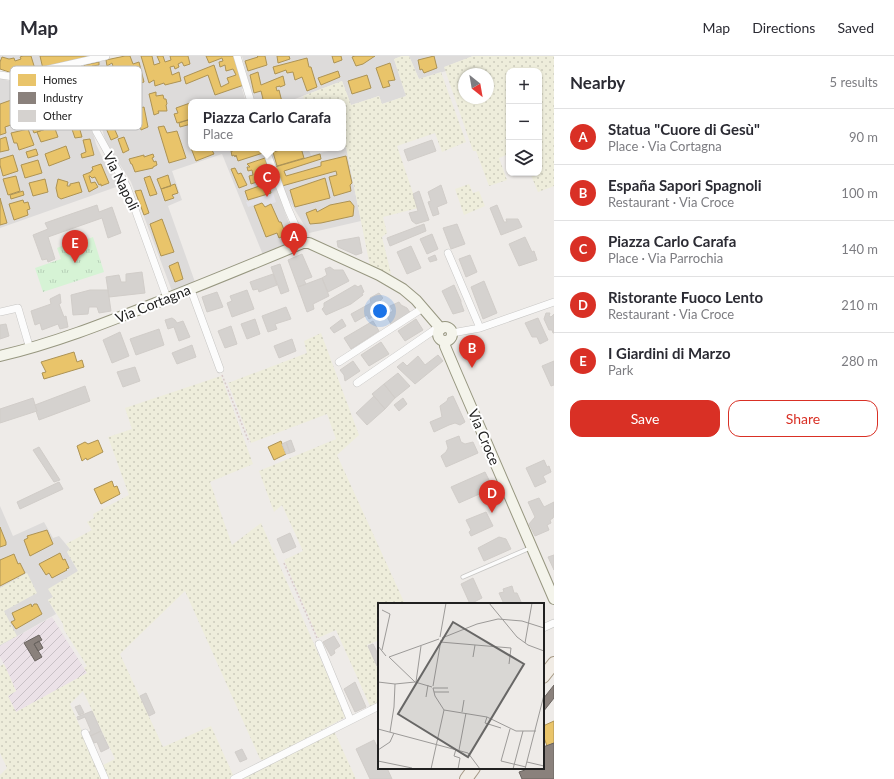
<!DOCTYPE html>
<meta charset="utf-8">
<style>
body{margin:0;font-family:Lato,sans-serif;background:#f2f2f3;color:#2b2b33}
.controls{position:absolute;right:12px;top:12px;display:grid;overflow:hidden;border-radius:8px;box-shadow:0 1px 3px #0004}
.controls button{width:36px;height:36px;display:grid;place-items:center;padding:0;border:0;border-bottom:1px solid #e1e1e2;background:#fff;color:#2b2b33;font:20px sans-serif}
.compass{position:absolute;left:458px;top:12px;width:36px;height:36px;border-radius:50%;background:#fff;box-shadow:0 1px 3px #0004;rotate:149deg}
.you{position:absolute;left:380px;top:255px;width:14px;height:14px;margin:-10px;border:3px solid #fff;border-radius:50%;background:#1a73e8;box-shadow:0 0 0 6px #1a73e833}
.badge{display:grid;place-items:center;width:26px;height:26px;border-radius:50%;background:#d93025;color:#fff;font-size:13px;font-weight:700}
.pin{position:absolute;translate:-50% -33px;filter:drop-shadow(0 1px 2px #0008)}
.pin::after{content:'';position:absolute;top:21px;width:14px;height:12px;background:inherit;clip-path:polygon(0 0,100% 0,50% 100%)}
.popup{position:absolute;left:188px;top:43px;width:158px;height:52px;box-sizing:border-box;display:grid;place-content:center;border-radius:8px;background:#fff;filter:drop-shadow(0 1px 3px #0005);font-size:13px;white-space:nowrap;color:#7c7c81}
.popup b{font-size:15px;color:#2b2b33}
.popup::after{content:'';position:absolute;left:50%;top:100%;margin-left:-8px;border:8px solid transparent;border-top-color:#fff}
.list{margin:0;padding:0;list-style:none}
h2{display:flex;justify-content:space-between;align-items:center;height:52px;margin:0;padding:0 16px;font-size:17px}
h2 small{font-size:13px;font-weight:400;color:#7c7c81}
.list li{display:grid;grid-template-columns:26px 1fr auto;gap:12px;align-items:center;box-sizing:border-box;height:56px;padding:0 16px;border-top:1px solid #e1e1e2}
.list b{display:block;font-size:15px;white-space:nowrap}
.list p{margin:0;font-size:13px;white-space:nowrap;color:#7c7c81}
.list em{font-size:13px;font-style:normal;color:#7c7c81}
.actions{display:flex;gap:8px;padding:12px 16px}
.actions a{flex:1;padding:9px 0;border:1px solid #d93025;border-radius:12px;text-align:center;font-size:14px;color:#d93025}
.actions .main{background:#d93025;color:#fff}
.icon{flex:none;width:22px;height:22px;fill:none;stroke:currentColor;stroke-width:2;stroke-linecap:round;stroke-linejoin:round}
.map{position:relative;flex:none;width:554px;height:723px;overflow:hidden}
header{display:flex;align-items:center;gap:24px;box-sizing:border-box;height:56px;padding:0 20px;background:#fff;border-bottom:1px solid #e1e1e2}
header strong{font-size:19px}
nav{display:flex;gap:22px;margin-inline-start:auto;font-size:14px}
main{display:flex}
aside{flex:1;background:#fff}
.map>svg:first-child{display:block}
.residential{fill:#dddbda}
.industrial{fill:url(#industrial-furrows)}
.farmland{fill:url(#farmland-dots);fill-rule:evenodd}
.park{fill:url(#park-tufts)}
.plaza{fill:#e3e2e7}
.homes{fill:#e9c46a;stroke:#ad9354}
.industry{fill:#8a817c;stroke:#6a6460}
.building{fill:#d5d2cf;stroke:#d1cdc9}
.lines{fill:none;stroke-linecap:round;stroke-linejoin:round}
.lane-casing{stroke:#c7c6c4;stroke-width:5}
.street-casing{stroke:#c7c6c4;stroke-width:8}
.secondary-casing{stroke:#979780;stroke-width:12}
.primary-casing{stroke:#a59884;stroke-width:14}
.path{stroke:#d7c8c7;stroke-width:1.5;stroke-dasharray:2 2;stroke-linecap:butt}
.lane{stroke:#fcfcfc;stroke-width:3.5}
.street{stroke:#fcfcfc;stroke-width:7}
.secondary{stroke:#f4f4eb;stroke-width:10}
.primary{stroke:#f1ece5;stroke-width:12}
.labels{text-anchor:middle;stroke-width:4;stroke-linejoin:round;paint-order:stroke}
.street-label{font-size:14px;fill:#202020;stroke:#fff}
.inset-road{fill:none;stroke:#9c9a98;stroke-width:1}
.view{fill:#686766;fill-opacity:0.15;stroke:#686766;stroke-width:2}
.inset-edge{fill:none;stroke:#202020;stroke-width:2}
.key{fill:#fff;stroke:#bcbcbc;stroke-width:1}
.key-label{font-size:11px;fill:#202020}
</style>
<header>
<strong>Map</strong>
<nav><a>Map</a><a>Directions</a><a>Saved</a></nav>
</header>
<main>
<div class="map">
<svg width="554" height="723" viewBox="0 0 554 723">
<defs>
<pattern id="industrial-furrows" width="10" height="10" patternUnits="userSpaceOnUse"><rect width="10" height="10" fill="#ebe1e7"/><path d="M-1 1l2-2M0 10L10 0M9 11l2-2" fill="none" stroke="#c9c1c6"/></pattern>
<pattern id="farmland-dots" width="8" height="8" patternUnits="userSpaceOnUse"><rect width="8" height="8" fill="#eeeddb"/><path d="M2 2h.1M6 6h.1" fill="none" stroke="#cccbbc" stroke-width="1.8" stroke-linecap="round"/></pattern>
<pattern id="park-tufts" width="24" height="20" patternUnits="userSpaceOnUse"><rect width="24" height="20" fill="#d6f3d5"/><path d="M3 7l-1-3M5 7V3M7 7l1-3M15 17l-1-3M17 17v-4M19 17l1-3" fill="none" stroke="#b7d0b7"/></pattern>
</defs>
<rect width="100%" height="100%" fill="#eeebe8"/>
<path class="residential" d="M 0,0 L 99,0 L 43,13 L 0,13 Z
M 125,0 L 235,0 L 245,31 L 242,33 L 246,46 L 191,46 L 191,92 L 261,92 L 293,178 L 291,185 L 288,190 L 263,199 L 222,98 L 172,115 L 182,144 L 168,150 L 195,226 L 172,235 L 131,126 L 106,87 L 84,9 Z
M 242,0 L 402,0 L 394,3 L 406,40 L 382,48 L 379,40 L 351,49 L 342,25 L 287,46 L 254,46 Z
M 409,0 L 473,0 L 445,11 L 446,15 L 419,23 Z
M 69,12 L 72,19 L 75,19 L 83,41 L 96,88 L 103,103 L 119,130 L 0,172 L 0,22 L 9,25 Z
M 346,91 L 361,165 L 309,177 L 287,141 L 269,92 L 308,92 L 311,99 Z
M 0,450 L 13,480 L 44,466 L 53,482 L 59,480 L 70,493 L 67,496 L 78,515 L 53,541 L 48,544 L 56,558 L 0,590 Z"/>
<path class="industrial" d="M 52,561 L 87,617 L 16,656 L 7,640 L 16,635 L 4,608 L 0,601 L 0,590 Z"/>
<path class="farmland" d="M 402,0 L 409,0 L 419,23 L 441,16 L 466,86 L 442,96 L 435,77 L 397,90 L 418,152 L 383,161 L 387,177 L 382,181 L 391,218 L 370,210 L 346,91 L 343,92 L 343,46 L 305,46 L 303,40 L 342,25 L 351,49 L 379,40 L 382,48 L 406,40 L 394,3 Z
M 473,0 L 554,0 L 554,130 L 538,136 L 530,117 L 539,117 L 539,15 L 509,15 L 509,82 L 493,88 L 507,83 L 509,87 L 509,98 L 499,102 L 507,124 L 489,130 L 476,95 L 473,95 L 444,11 ZM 464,18 L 488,18 L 488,42 L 464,42 Z
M 469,128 L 473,137 L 479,135 L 485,150 L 464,159 L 455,133 Z
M 321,277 L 359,379 L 337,399 L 405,548 L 379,548 L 379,584 L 367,589 L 379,616 L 379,646 L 370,650 L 336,574 L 318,582 L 284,504 L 303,495 L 282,449 L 274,456 L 259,415 L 336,383 L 327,358 L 251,387 L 228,327 L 307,297 L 304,285 Z
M 221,320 L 253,408 L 210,426 L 232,489 L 261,467 L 346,661 L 264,705 L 260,703 L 185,535 L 120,598 L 163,691 L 211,670 L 234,721 L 230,723 L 109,723 L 103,709 L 115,703 L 83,635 L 70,648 L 103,723 L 0,723 L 0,719 L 7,712 L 0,697 L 0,610 L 4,608 L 16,635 L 8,640 L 16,656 L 87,617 L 84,612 L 87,610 L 64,574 L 63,568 L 48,544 L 53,541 L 48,533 L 78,515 L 67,496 L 70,493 L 66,488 L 92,474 L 87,466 L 94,462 L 93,458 L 129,439 L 108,381 L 132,373 L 125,352 Z
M 27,517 L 37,537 L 4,555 L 17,580 L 0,589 L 0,532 Z
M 334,675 L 356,723 L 240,723 Z"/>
<path class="park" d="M 93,181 L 104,216 L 43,236 L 35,212 L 61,203 L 57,192 L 64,189 L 65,191 Z"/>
<path class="plaza" d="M 273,137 L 276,146 L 265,150 L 262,146 L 248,151 L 246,146 Z"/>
<path class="homes" d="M 23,0 L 31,0 L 35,13 L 12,17 L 0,13 L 0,6 L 2,1 L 9,3 L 14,2 L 15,5 L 21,3 L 20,1 Z
M 40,0 L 93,0 L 43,13 Z
M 125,0 L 130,0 L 133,8 L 139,6 L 144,26 L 136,29 L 130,15 L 125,16 L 128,30 L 114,33 L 116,20 L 112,7 L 107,10 L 106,4 Z
M 141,0 L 152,0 L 154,9 L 160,7 L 157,0 L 163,0 L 165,6 L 171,4 L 170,0 L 188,0 L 190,8 L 184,10 L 182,6 L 178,8 L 179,11 L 175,13 L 174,10 L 170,11 L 172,19 L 179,16 L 181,25 L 165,29 L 164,27 L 155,30 L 154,24 L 149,27 Z
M 206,0 L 235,0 L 244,29 L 215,39 L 208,19 L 186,28 L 184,21 L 214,9 L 221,31 L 229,27 L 227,22 L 236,19 L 233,13 L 226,15 L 225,9 L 220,11 L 219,6 L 223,5 L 222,2 L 209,7 Z
M 257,0 L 265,0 L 267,9 L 248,15 L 245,5 L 258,1 Z
M 277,0 L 289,0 L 290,3 L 278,7 Z
M 332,0 L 341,0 L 342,4 L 334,7 Z
M 355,0 L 375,0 L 363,8 L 356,10 L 352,1 Z
M 434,0 L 437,12 L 424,17 L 422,13 L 420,14 L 418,4 Z
M 307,2 L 309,11 L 311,11 L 317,31 L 307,35 L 302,21 L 295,24 L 293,16 L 287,17 L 286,14 L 275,18 L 273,11 Z
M 99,6 L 99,9 L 92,10 L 95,17 L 101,17 L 102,23 L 97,25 L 97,27 L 106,25 L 106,29 L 98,31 L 100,37 L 110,35 L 108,41 L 102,42 L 104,49 L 98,52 L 84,9 Z
M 390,7 L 395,24 L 388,25 L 390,30 L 383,32 L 376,12 Z
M 69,12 L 72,19 L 75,19 L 83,41 L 76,44 L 65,13 Z
M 63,14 L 82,81 L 75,82 L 64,50 L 56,53 L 52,38 L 56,37 L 51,25 L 45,26 L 46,30 L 38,31 L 37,28 L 34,29 L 34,27 L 29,29 L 25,22 Z
M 338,15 L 340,21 L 321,29 L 318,22 Z
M 258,16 L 261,29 L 283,20 L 285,29 L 280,31 L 280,30 L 276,31 L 277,35 L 279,34 L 282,46 L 257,46 L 257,45 L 263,43 L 261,35 L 254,37 L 250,19 Z
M 367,19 L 371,32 L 352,38 L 348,25 Z
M 24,29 L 32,54 L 23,58 L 22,55 L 19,56 L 18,54 L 15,56 L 20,66 L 5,71 L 6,77 L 0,79 L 0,48 L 14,43 L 12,39 L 18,37 L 16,30 Z
M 36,33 L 40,42 L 30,45 L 28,38 Z
M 156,36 L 156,40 L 163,39 L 164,43 L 166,43 L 167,48 L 166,49 L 167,55 L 158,55 L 159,57 L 154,59 L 149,38 Z
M 126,38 L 132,61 L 117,63 L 117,59 L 119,59 L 118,55 L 121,54 L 117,41 Z
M 190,47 L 191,63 L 177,67 L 174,58 L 178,57 L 176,52 Z
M 105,51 L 118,81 L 111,84 L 98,53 Z
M 144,51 L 148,71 L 141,74 L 136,53 Z
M 41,61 L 46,73 L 34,77 L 29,65 Z
M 191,63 L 191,68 L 180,71 L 179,67 Z
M 54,70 L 58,81 L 41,86 L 37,76 Z
M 164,70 L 167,77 L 177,75 L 186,102 L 169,107 L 158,71 Z
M 28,73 L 34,89 L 19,94 L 17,87 L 14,87 L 11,77 Z
M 6,81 L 9,94 L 0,96 L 0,83 Z
M 124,81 L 129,94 L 123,97 L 118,83 Z
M 90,83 L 94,99 L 82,102 L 81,98 L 86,96 L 83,84 Z
M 66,90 L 70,102 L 49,110 L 45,98 Z
M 191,92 L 211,92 L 214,98 L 196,105 Z
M 232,92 L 261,92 L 263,97 L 238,105 L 236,99 L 235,101 L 234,99 L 232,100 L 231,95 L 233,95 Z
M 287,92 L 301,92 L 304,102 L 277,110 L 273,96 Z
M 36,93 L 38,99 L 28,102 L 26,96 Z
M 153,98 L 154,101 L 152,102 L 154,106 L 156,105 L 157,109 L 153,111 L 153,112 L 135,116 L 132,108 L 131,108 L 129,103 L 144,99 L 144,101 Z
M 320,98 L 321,103 L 284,115 L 286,120 L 321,110 L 321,106 L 346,100 L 352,127 L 350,129 L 351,135 L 334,140 L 329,121 L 337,119 L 336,115 L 282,130 L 275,111 Z
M 13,99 L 18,115 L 3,120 L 0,109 L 0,103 Z
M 265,102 L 271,121 L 251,128 L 249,120 L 253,119 L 252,114 L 248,115 L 247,111 L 250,111 L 247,108 Z
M 38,104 L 42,117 L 25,122 L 21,109 Z
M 101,108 L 109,127 L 101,130 L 101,128 L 99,129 L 95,121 L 92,122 L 90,120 L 89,120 L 91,127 L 95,126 L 98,131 L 89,136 L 83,119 L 91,116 L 91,115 L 93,114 L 92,111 Z
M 235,112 L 238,118 L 241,117 L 247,129 L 239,132 L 231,113 Z
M 168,119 L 171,130 L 161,133 L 157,123 Z
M 16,120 L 20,135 L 8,139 L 3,123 Z
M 150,120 L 157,138 L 150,140 L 144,122 Z
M 325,122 L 330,142 L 295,151 L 290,134 Z
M 45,123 L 48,136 L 33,140 L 29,127 Z
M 58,123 L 68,126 L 67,130 L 70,130 L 70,128 L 79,126 L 82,136 L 61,143 L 58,141 L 56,132 Z
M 268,127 L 271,137 L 248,144 L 245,135 Z
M 175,128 L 178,137 L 172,139 L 174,142 L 165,145 L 161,133 Z
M 141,134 L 149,157 L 144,159 L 135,135 Z
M 23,135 L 24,139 L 11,143 L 10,139 Z
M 0,142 L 7,167 L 0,169 Z
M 23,144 L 24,147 L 28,146 L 30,153 L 27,154 L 28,159 L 14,164 L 9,148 Z
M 350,145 L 354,150 L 353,160 L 321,167 L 310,168 L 306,157 L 316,153 L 317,156 L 330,149 Z
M 262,147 L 265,151 L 271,148 L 279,166 L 281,166 L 286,179 L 279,182 L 277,177 L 266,181 L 254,150 Z
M 162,163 L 174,196 L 161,200 L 150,168 Z
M 178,206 L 183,223 L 175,226 L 169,210 Z
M 74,296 L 77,306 L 82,304 L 84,311 L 44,323 L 42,317 L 46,316 L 41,306 Z
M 98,384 L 103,396 L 87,404 L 86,402 L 82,405 L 77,390 L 85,386 L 88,388 Z
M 281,385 L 286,398 L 274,404 L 268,391 Z
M 112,425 L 114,431 L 117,430 L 120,438 L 101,448 L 94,433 Z
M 0,471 L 6,486 L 6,489 L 0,491 Z
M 47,474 L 53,488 L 30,500 L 24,484 L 28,482 L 27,480 Z
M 60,497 L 63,504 L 65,503 L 69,512 L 66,513 L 67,514 L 52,522 L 49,517 L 46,519 L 39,508 Z
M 14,498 L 18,508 L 20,507 L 25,517 L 0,530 L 0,504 Z
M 31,548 L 32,551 L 34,548 L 37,548 L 42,558 L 16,573 L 11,566 L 15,564 L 12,557 Z
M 554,665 L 554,687 L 547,690 L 543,679 L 543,670 Z"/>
<path class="industry" d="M 39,579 L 42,584 L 34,588 L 42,601 L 35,605 L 24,587 Z
M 39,585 L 43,592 L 38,595 L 34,588 Z
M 554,629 L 554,642 L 543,656 L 543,643 Z
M 554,687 L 554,723 L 522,723 L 519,716 L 525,714 L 524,712 L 543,712 L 543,691 Z"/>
<path class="building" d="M 432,84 L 436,95 L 408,105 L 404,94 Z
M 441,129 L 447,147 L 437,151 L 439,158 L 433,160 L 428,146 L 431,145 L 428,136 Z
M 419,135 L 429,164 L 416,168 L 412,165 L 409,157 L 418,155 L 413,138 Z
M 97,149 L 99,156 L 112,151 L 121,177 L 108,182 L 102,162 L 48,181 L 55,203 L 48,206 L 47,203 L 42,204 L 33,179 L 48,173 L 45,167 Z
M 497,149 L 504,166 L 507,166 L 506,163 L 518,163 L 522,171 L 501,179 L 490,152 Z
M 424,168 L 426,175 L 390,190 L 387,182 Z
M 457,168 L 465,188 L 451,193 L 443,172 Z
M 432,178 L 438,193 L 427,198 L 420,183 Z
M 359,181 L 362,197 L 356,199 L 338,191 L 337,185 Z
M 525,181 L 532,196 L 534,195 L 537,204 L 519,210 L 509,188 Z
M 411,190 L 421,212 L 407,218 L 397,196 Z
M 302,198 L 312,221 L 304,224 L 306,228 L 298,231 L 288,204 Z
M 435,199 L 437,204 L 430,206 L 428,202 Z
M 470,199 L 477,216 L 466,221 L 459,203 Z
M 280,208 L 289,235 L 281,238 L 271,211 Z
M 330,211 L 334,214 L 343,214 L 349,225 L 328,236 L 322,222 L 327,219 L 325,213 Z
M 142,216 L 145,237 L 109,241 L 106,221 L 119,219 L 121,226 L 126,226 L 126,218 Z
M 273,218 L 277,229 L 259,236 L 258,233 L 253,234 L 250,226 Z
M 322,222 L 329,240 L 313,248 L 314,253 L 307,256 L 298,231 Z
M 484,225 L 497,257 L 483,263 L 471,231 Z
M 355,229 L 358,231 L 361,229 L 364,236 L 362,237 L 363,239 L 351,248 L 326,259 L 322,253 L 324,251 L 324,247 Z
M 454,229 L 461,245 L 461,247 L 464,255 L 453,258 L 442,235 Z
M 90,234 L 108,234 L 111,255 L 99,257 L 97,251 L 89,251 L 88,258 L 73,259 L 71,239 Z
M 247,234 L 254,253 L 232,261 L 227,247 L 232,245 L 230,240 Z
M 217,236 L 223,251 L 207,256 L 202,241 Z
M 379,237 L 383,242 L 379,246 L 384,254 L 369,263 L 367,259 L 355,266 L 351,258 L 371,247 L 370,242 Z
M 60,238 L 61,247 L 59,248 L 64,261 L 66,260 L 68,271 L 60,273 L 58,268 L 42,274 L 40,267 L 35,269 L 31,255 L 51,248 L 50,243 Z
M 399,246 L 401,249 L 407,252 L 411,258 L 392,270 L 386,259 L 393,255 L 390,250 Z
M 286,251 L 291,263 L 275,268 L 277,273 L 268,276 L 262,260 Z
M 546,257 L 550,257 L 549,260 L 551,261 L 554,258 L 554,277 L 553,277 L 552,274 L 549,274 L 544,263 Z
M 172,262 L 175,264 L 177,267 L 183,265 L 190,281 L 179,285 L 174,271 L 168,273 L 165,264 Z
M 538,262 L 548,284 L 540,288 L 537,281 L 532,281 L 525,267 Z
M 255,263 L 260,278 L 247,283 L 241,268 Z
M 342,263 L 346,270 L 334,277 L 330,272 Z
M 416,263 L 423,274 L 405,285 L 398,275 Z
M 373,265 L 379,275 L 351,293 L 344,282 Z
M 6,268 L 9,280 L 0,283 L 0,269 Z
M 231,270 L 237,288 L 225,292 L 218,275 Z
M 159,273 L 164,289 L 136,299 L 130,283 Z
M 120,276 L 129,300 L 112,307 L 103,284 Z
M 292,283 L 296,295 L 279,302 L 274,290 Z
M 381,286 L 389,298 L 369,310 L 361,299 Z
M 192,289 L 196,301 L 177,308 L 172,297 Z
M 438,299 L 443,305 L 415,328 L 397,311 L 403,306 L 407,310 L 418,300 L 425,309 Z
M 353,305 L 360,315 L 345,325 L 344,319 L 340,314 Z
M 554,305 L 554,329 L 551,330 L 542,310 Z
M 135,311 L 140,325 L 123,331 L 117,316 Z
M 398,317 L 410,330 L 395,342 L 384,328 Z
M 384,328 L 395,342 L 385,353 L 372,338 Z
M 85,330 L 90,345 L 39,364 L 36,355 L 37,355 L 35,349 Z
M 374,340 L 385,353 L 367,369 L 356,357 Z
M 453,340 L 465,366 L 460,369 L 455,367 L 449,369 L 434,376 L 430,366 L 442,361 L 440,350 L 447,345 L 448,342 Z
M 33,342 L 37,355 L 0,367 L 0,353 Z
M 403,342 L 407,348 L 399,355 L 394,349 Z
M 459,380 L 461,386 L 465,388 L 473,386 L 478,397 L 446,411 L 441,400 L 446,396 L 448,392 L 446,385 Z
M 291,384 L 295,395 L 290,397 L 286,386 Z
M 286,386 L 290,397 L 286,398 L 282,388 Z
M 39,391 L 60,424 L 54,426 L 33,394 Z
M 544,404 L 547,411 L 549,410 L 551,416 L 543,420 L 546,426 L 535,431 L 526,412 Z
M 485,416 L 493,432 L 459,447 L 451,431 Z
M 59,426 L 63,433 L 20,453 L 17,446 Z
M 539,442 L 544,451 L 554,446 L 554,460 L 553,462 L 550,464 L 551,467 L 547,469 L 549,474 L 535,480 L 529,468 L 535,461 L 528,446 Z
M 486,456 L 493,470 L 471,480 L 469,476 L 471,474 L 466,464 Z
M 290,477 L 296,491 L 283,497 L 277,483 Z
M 499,481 L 506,483 L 511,493 L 484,505 L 478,492 Z
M 554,499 L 554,514 L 548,501 Z
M 473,522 L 482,542 L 470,548 L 461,528 Z
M 512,530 L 514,537 L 517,537 L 522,548 L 504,548 L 499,537 L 504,536 L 503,533 Z
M 334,580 L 340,590 L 334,594 L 335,597 L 331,600 L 323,586 Z
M 373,588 L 379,600 L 379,609 L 377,610 L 368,590 Z
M 355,626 L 366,651 L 355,656 L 344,633 Z
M 146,637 L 155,657 L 149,660 L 140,640 Z
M 80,649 L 84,657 L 79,659 L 75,651 Z
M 92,655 L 101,675 L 90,680 L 88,677 L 91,675 L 85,661 L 78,664 L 77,661 Z
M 101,675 L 109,692 L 101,696 L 97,686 L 94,687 L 91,680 Z
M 374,684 L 379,695 L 379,712 L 387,712 L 392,723 L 370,723 L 356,693 Z
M 242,693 L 247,703 L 240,706 L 235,696 Z"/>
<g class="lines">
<g class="lane-casing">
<path id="lane" d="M 463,521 L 530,492"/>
</g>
<g class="street-casing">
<path id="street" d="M 237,0 L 251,46
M 77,7 L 96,75 L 127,131 L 167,242
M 0,19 L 14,21 L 106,0
M 265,92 L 288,153 L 303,187
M 448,197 L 480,272
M 191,234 L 220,313
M 0,256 L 18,252 L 30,293
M 452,277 L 480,272 L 554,246
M 339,306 L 423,252
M 357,327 L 440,270
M 543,572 L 554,567
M 319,588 L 350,663
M 85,677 L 105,723
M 234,723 L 379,650"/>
</g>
<g class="secondary-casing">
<path id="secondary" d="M438 278a7 7 0 1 1 14 0a7 7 0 1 1-14 0Z
M 445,285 L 445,290 L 456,316 L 554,543
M 0,300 C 55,287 105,267 158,246 C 206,227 255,207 303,187 L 309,187 L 379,219 L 403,233 L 416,244 L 441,273"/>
</g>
<g class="primary-casing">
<path id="primary" d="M 543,621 L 554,607
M 466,723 L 474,712"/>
</g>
<path class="path" d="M 222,319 L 249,386
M 284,507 L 317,582"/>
<use href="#lane" class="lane"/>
<use href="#street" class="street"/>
<use href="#secondary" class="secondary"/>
<use href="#primary" class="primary"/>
</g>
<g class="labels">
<g class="street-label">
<text transform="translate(121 125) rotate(64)" y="5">Via Napoli</text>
<text transform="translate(153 248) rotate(-22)" y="5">Via Cortagna</text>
<text transform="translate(484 381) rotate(67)" y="5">Via Croce</text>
</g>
</g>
<g transform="translate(378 547)">
<rect width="166" height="166" fill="#eeebe8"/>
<path class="inset-road" d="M 111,0 L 139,34 L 150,42 L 166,48M 62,34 L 68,0M 64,35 L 99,21 L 120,16 L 144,18 L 166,25M 62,39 L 133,45 L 131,61M 147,40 L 154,0M 0,43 L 8,53M 4,47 L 12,11 L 4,7M 11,54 L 37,79 L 54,84M 11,54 L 61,36M 95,54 L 97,42M 0,79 L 17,81M 38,79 L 43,43M 55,83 L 63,37M 55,85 L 57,93 L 66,107M 55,85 L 70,85M 56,89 L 71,89M 48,94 L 50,82M 66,107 L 109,114 L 138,128 L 158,128M 84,109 L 86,97M 109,114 L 107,120 L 123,125M 0,126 L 90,150 L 102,166M 12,129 L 16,104 L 17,81 L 37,79M 78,146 L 76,153 L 82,155 L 80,166M 0,147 L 12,139 L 16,130M 81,147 L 88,110M 0,158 L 34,165M 123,158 L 132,126M 123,158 L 148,164M 149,159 L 166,163M 53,166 L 66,107M 135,166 L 145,128M 147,166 L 166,92"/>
<path class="view" d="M 75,19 L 146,61 L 90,154 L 20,111 Z"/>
<rect width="166" height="166" class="inset-edge"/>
</g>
<rect x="10" y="10" width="132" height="64" rx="6" class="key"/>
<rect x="18" y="18" width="18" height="12" fill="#e9c46a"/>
<rect x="18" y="36" width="18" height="12" fill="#8a817c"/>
<rect x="18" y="54" width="18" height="12" fill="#d5d2cf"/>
<g class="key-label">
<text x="43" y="28">Homes</text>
<text x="43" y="46">Industry</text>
<text x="43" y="64">Other</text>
</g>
</svg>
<div class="controls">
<button>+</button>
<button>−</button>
<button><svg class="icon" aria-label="layers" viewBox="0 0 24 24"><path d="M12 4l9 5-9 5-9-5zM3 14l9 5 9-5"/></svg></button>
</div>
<svg class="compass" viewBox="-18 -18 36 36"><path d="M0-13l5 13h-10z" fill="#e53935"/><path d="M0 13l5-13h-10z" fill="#7c7c81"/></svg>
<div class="you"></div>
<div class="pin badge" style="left:294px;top:200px">A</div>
<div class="pin badge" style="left:472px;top:312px">B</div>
<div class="pin badge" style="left:267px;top:141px">C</div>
<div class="popup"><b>Piazza Carlo Carafa</b>Place</div>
<div class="pin badge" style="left:492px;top:457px">D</div>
<div class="pin badge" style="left:75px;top:207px">E</div>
</div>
<aside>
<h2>Nearby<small>5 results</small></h2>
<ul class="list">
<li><span class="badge">A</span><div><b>Statua &quot;Cuore di Gesù&quot;</b><p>Place · Via Cortagna</p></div><em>90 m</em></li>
<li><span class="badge">B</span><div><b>España Sapori Spagnoli</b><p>Restaurant · Via Croce</p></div><em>100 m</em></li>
<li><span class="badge">C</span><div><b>Piazza Carlo Carafa</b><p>Place · Via Parrochia</p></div><em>140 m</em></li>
<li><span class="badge">D</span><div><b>Ristorante Fuoco Lento</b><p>Restaurant · Via Croce</p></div><em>210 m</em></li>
<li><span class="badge">E</span><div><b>I Giardini di Marzo</b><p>Park</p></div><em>280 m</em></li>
</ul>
<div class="actions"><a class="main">Save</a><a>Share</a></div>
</aside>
</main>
